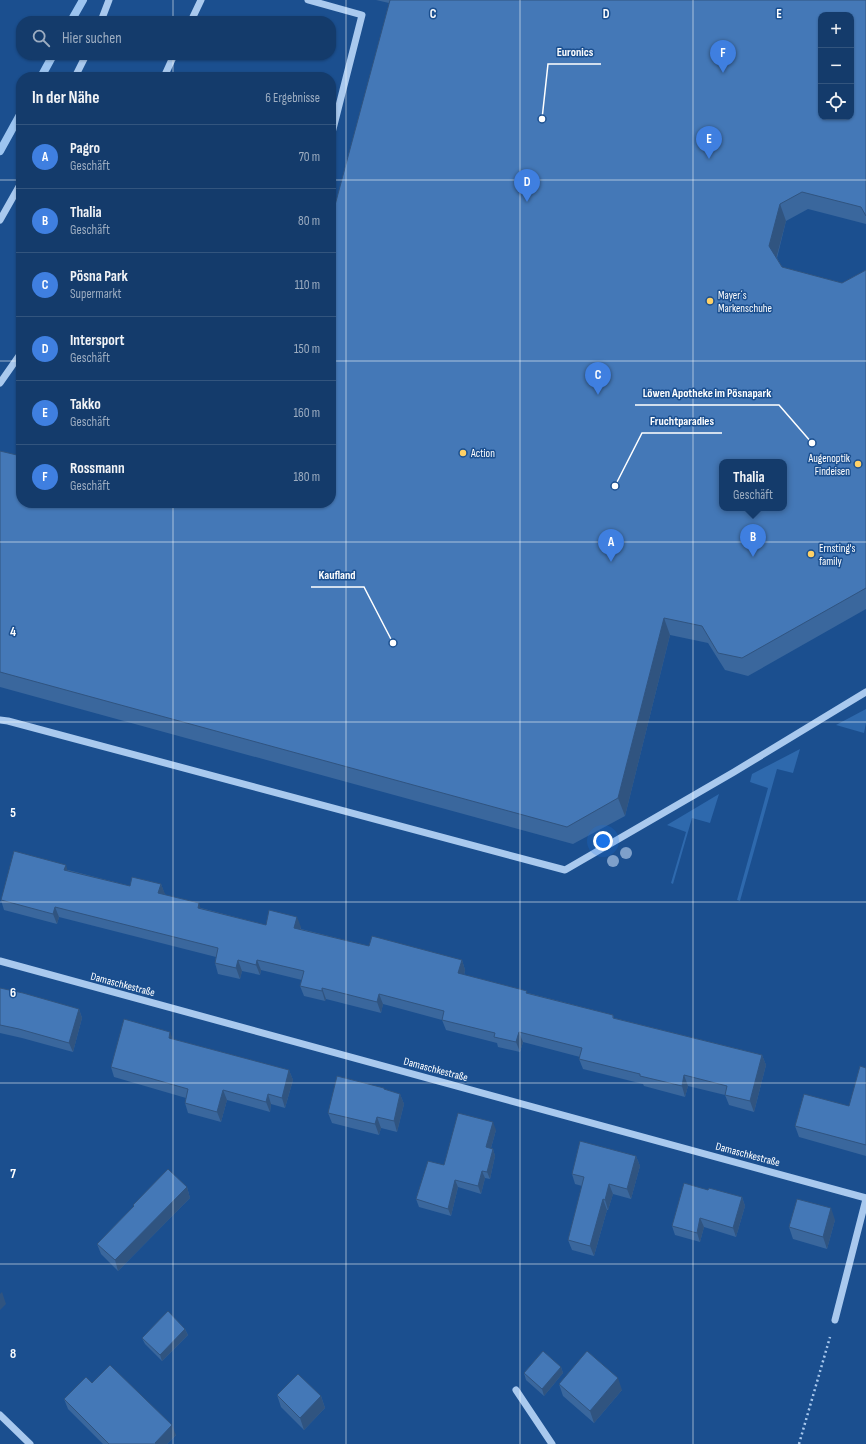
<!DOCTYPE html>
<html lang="de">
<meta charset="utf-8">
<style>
body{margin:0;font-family:"Sofia Sans Condensed",sans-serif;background:#214673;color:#f1f3f6}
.controls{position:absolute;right:12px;top:12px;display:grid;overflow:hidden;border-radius:8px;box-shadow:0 1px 3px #0004}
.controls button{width:36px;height:36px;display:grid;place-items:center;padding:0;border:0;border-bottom:1px solid #33557e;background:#143b6b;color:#f1f3f6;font:20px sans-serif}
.you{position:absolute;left:603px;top:841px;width:14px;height:14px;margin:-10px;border:3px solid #fff;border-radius:50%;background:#1a73e8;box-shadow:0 0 0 6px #1a73e833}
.badge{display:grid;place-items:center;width:26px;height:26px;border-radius:50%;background:#8c9099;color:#fff;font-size:13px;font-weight:700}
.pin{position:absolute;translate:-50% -33px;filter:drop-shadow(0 1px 2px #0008)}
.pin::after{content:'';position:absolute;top:21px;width:14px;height:12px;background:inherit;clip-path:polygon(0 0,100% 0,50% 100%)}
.popup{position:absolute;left:719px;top:459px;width:68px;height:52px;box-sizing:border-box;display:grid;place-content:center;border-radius:8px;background:#143b6b;filter:drop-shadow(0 1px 3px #0005);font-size:13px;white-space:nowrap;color:#9dadc1}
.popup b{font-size:15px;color:#f1f3f6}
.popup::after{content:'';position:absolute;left:50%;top:100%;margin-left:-8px;border:8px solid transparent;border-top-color:#143b6b}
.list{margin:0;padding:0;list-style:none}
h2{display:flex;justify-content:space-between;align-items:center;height:52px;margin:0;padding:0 16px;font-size:17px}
h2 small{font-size:13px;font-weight:400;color:#9dadc1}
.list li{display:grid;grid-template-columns:26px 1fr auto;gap:12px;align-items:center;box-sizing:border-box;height:64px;padding:0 16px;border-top:1px solid #33557e}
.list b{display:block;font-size:15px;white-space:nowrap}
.list p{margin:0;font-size:13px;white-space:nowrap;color:#9dadc1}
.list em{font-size:13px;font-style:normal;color:#9dadc1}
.icon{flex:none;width:22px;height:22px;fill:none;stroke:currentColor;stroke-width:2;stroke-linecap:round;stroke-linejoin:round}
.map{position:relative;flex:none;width:866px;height:1444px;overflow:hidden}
.search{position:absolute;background:#143b6b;box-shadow:0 1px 3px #0004;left:16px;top:16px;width:320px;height:44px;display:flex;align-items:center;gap:10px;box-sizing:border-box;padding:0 14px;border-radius:16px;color:#9dadc1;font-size:15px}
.panel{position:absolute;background:#143b6b;box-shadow:0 1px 3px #0004;left:16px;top:72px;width:320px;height:436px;border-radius:16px}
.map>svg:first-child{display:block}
.green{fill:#2e69ad}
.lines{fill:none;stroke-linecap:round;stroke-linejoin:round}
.stream{stroke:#9cc4f0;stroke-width:8}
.path{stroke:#a9c9ee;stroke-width:2.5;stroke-dasharray:2 3;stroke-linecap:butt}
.minor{stroke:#a9c9ee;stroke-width:7}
.tree{fill:#7ea0ca}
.wall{fill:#3a679d}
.shaded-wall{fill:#305480}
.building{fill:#4478b7;stroke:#305480;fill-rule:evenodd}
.grid{fill:none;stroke:#fff;stroke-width:1;stroke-opacity:0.55}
.poi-dot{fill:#ffd166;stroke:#1b4f8f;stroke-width:1.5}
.labels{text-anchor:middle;stroke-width:3;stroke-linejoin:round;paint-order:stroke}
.poi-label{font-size:11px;fill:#fff;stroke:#1b4f8f;text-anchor:start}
.street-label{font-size:11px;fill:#fff;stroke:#1b4f8f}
.grid-label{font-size:13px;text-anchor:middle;font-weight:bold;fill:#fff;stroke:#1b4f8f;stroke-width:3;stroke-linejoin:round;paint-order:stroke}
.leader{fill:none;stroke:#fff;stroke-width:1.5}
.callout-dot{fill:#fff;stroke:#1b4f8f;stroke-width:1.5}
.callout-label{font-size:12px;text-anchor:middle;font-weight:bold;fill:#fff;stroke:#1b4f8f;stroke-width:3;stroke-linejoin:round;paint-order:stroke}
</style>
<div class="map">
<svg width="866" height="1444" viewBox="0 0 866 1444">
<rect width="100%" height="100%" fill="#1b4f8f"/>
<path class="green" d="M 866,709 L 866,723 L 864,733 L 836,725 Z
M 800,749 L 793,773 L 777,769 L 740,901 L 737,900 L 768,788 L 750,782 L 752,774 Z
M 719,794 L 710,823 L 692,818 L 673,884 L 671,883 L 686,832 L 667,825 Z"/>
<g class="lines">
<path class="stream" d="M 71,21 L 83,0
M 41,77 L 53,55
M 0,151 L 21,113"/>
<path class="path" d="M 799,1444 L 830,1337"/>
<path class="minor" d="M 308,0 L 362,15 L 331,137
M 101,21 L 109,0
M 191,21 L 201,0
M 75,77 L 86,55
M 164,77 L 174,55
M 0,220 L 21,183
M 0,383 L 21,353
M 0,720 L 8,721 L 565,870 L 734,772 L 866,692
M 0,961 L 866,1198
M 835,1320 L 866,1199
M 516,1390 L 552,1444
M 0,1415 L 30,1444"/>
</g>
<g class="tree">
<circle cx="626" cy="853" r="6"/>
<circle cx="613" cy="861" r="6"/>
</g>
<path class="wall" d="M 376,0 L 866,0 L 866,224 L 808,209 L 786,221 L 777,258 L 782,267 L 842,283 L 866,270 L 866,609 L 748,676 L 725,670 L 708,643 L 670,635 L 625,816 L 573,844 L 0,687 L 0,451 L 21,503 L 331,503 L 389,3 Z
M 68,870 L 130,886 L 161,884 L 165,895 L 201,908 L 266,925 L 301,927 L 301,929 L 369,946 L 462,960 L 465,970 L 464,975 L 528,993 L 613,1015 L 614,1018 L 762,1055 L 766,1065 L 754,1112 L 729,1105 L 725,1095 L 688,1086 L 685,1097 L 644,1086 L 643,1084 L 583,1069 L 579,1059 L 580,1057 L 523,1042 L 520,1052 L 498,1047 L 497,1043 L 446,1030 L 442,1020 L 383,1004 L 381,1013 L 326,999 L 325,1001 L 304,996 L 300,986 L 302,980 L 261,970 L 260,975 L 242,971 L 240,979 L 218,974 L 215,963 L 216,957 L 59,917 L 57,924 L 4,910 L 1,900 Z
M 0,988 L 79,1009 L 82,1018 L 73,1052 L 22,1038 L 0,1033 Z
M 173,1039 L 289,1070 L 293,1080 L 285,1108 L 271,1104 L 270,1112 L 227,1100 L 221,1122 L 188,1113 L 185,1103 L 186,1098 L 114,1077 L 111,1067 Z
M 866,1068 L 866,1156 L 799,1137 L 795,1126 L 849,1106 Z
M 385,1090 L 400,1094 L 404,1104 L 397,1132 L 381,1128 L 379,1135 L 332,1123 L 328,1113 Z
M 496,1130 L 491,1148 L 493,1149 L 495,1156 L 490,1179 L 485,1178 L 481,1194 L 458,1187 L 451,1216 L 419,1207 L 416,1199 L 444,1165 Z
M 636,1156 L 640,1166 L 631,1199 L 613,1194 L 608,1210 L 607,1210 L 594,1256 L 572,1250 L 568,1240 L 582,1186 L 575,1184 L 572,1174 Z
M 187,1187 L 190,1198 L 118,1271 L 101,1254 L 97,1244 L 133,1207 L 133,1205 Z
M 708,1190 L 742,1197 L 745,1206 L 736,1237 L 704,1227 L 700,1242 L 675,1235 L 672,1226 Z
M 835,1220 L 827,1249 L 793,1239 L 789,1227 Z
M 185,1329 L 188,1335 L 162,1361 L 145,1344 L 142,1338 Z
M 561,1367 L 563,1373 L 544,1396 L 526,1380 L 524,1373 Z
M 92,1383 L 176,1435 L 167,1444 L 103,1444 L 68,1409 L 64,1399 Z
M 559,1384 L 622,1390 L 594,1423 L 563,1396 Z
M 277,1395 L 321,1396 L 325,1408 L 304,1430 L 281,1407 Z"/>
<path class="shaded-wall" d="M 780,204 L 786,221 L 775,263 L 769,246 Z
M 664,618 L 670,635 L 625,816 L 618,798 Z
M 66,865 L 69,875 L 64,870 Z
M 161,884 L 165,894 L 162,903 L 158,893 Z
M 199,903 L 202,913 L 198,908 Z
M 55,907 L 59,917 L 57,924 L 53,914 Z
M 297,917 L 301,927 L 298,938 L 294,928 Z
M 238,960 L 242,971 L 240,979 L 236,968 Z
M 257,960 L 261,970 L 260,975 L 256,965 Z
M 462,960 L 465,970 L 462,984 L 458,973 Z
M 322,988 L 326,999 L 325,1001 L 322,991 Z
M 379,994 L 383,1004 L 381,1013 L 377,1002 Z
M 79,1009 L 82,1018 L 73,1052 L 69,1043 Z
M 170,1032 L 174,1042 L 169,1038 Z
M 519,1032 L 523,1042 L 520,1052 L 516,1042 Z
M 762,1055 L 766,1065 L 754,1112 L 750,1101 Z
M 289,1070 L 293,1080 L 285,1108 L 282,1098 Z
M 684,1075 L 688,1086 L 685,1097 L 682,1086 Z
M 223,1090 L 227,1100 L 221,1122 L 217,1112 Z
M 268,1094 L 271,1104 L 270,1112 L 266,1102 Z
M 400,1094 L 404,1104 L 397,1132 L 394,1121 Z
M 377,1117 L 381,1128 L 379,1135 L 375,1124 Z
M 493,1122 L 496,1130 L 489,1155 L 486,1147 Z
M 493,1149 L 495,1156 L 490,1179 L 487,1172 Z
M 636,1156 L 640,1166 L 631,1199 L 627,1189 Z
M 482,1171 L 485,1178 L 481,1194 L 478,1186 Z
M 455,1180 L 458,1187 L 451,1216 L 448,1209 Z
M 609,1184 L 613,1194 L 608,1210 L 605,1200 Z
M 187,1187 L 190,1198 L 118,1271 L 115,1260 Z
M 742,1197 L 745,1206 L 736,1237 L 733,1228 Z
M 603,1199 L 607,1210 L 594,1256 L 590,1246 Z
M 831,1208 L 835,1220 L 827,1249 L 823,1237 Z
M 700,1218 L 704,1227 L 700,1242 L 697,1233 Z
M 2,1292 L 6,1304 L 0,1310 L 0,1294 Z
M 185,1329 L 188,1335 L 162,1361 L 160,1355 Z
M 561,1367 L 563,1373 L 544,1396 L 542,1389 Z
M 618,1378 L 622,1390 L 594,1423 L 590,1411 Z
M 321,1396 L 325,1408 L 304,1430 L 300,1418 Z
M 172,1425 L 176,1435 L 167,1444 L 155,1444 L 155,1443 Z"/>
<path class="building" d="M 390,0 L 866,0 L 866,216 L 861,207 L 802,192 L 780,204 L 769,246 L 782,267 L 842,283 L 866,270 L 866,588 L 742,658 L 718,653 L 702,626 L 664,618 L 618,798 L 567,827 L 0,672 L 0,451 L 21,456 L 21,503 L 331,503 L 331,220 ZM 821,15 L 851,15 L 851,117 L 821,117 ZM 722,462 L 784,462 L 784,508 L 722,508 Z
M 14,851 L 66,865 L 64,870 L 130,886 L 132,877 L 161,884 L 158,893 L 199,903 L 198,908 L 266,925 L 269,910 L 297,917 L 294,928 L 369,946 L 372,936 L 462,960 L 458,973 L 527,991 L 526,993 L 613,1015 L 613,1018 L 762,1055 L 750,1101 L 725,1095 L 727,1086 L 684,1075 L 682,1086 L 640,1076 L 640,1074 L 579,1059 L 582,1048 L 519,1032 L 516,1042 L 494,1037 L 495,1033 L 442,1020 L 444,1011 L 379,994 L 377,1002 L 322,988 L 322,991 L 300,986 L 304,971 L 257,960 L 256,965 L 238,960 L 236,968 L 215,963 L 218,948 L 55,907 L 53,914 L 1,900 Z
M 0,988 L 23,993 L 79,1009 L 69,1043 L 19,1029 L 0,1025 Z
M 124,1019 L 170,1032 L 169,1038 L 289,1070 L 282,1098 L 268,1094 L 266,1102 L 223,1090 L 217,1112 L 185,1103 L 188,1089 L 111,1067 Z
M 860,1066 L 866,1068 L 866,1145 L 795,1126 L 804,1094 L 849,1106 Z
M 337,1076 L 384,1088 L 384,1089 L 400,1094 L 394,1121 L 377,1117 L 375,1124 L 328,1113 Z
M 458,1113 L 493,1122 L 486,1147 L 493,1149 L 487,1172 L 482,1171 L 478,1186 L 455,1180 L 448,1209 L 416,1199 L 428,1161 L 444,1165 Z
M 580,1141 L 636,1156 L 627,1189 L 609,1184 L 605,1200 L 603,1199 L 590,1246 L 568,1240 L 584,1177 L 572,1174 Z
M 168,1169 L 187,1187 L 115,1260 L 97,1244 L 134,1206 L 133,1205 Z
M 684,1183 L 708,1190 L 709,1188 L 742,1197 L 733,1228 L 700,1218 L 697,1233 L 672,1226 Z
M 797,1199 L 831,1208 L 823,1237 L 789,1227 Z
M 168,1311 L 185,1329 L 160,1355 L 142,1338 Z
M 543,1351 L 561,1367 L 542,1389 L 524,1373 Z
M 587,1351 L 618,1378 L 590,1411 L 559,1384 Z
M 110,1365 L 172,1425 L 155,1443 L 156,1444 L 109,1444 L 64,1399 L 86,1377 L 92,1383 Z
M 298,1374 L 321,1396 L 300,1418 L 277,1395 Z"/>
<path class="grid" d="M 173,0 L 173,21M 346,0 L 346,1444M 520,0 L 520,1444M 693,0 L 693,1444M 173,55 L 173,77M 0,180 L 21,180M 331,180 L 866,180M 0,361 L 21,361M 331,361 L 866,361M 173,503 L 173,1444M 0,542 L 866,542M 0,722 L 866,722M 0,902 L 866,902M 0,1083 L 866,1083M 0,1264 L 866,1264"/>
<g class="poi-dot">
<circle cx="710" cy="301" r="4"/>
<circle cx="463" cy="453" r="4"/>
<circle cx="858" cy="464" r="4"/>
<circle cx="811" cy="554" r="4"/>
</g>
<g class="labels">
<g class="poi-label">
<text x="718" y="299">Mayer´s<tspan x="718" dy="13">Markenschuhe</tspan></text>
<text x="471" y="457">Action</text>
<text x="850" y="462" text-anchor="end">Augenoptik<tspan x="850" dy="13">Findeisen</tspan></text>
<text x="819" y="552">Ernsting's<tspan x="819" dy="13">family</tspan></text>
</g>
<g class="street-label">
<text transform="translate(123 984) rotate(15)" y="4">Damaschkestraße</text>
<text transform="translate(436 1069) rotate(15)" y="4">Damaschkestraße</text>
<text transform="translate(748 1154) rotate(15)" y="4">Damaschkestraße</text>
</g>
</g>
<g class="grid-label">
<text x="433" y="18">C</text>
<text x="606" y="18">D</text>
<text x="779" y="18">E</text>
<text x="13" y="636">4</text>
<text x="13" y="817">5</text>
<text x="13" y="997">6</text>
<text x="13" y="1178">7</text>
<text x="13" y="1358">8</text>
</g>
<path class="leader" d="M542 119L548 64H601M812 443L779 405H635M615 486L642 433H722M393 643L364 587H311"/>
<g class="callout-dot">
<circle cx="542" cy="119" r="4"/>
<circle cx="812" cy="443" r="4"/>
<circle cx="615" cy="486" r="4"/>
<circle cx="393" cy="643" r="4"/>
</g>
<g class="callout-label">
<text x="575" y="56">Euronics</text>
<text x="707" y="397">Löwen Apotheke im Pösnapark</text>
<text x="682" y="425">Fruchtparadies</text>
<text x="337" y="579">Kaufland</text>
</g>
</svg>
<div class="controls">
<button>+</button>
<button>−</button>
<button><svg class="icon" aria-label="locate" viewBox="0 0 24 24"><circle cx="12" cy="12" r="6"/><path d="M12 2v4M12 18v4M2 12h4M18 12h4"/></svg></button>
</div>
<div class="you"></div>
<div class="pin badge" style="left:611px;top:562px;background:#3f7fe0">A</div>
<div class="pin badge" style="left:753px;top:557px;background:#3f7fe0">B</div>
<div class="popup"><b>Thalia</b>Geschäft</div>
<div class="pin badge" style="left:598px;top:395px;background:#3f7fe0">C</div>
<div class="pin badge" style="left:527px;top:202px;background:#3f7fe0">D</div>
<div class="pin badge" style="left:709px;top:159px;background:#3f7fe0">E</div>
<div class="pin badge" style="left:723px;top:73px;background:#3f7fe0">F</div>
<div class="search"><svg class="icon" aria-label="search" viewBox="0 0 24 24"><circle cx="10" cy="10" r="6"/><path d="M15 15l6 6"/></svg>Hier suchen</div>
<section class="panel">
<h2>In der Nähe<small>6 Ergebnisse</small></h2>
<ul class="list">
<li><span class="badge" style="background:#3f7fe0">A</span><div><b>Pagro</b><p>Geschäft</p></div><em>70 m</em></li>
<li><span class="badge" style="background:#3f7fe0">B</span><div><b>Thalia</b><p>Geschäft</p></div><em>80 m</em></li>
<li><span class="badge" style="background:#3f7fe0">C</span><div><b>Pösna Park</b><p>Supermarkt</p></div><em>110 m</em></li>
<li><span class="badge" style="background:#3f7fe0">D</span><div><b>Intersport</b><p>Geschäft</p></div><em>150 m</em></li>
<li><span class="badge" style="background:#3f7fe0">E</span><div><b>Takko</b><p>Geschäft</p></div><em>160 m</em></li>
<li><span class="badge" style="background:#3f7fe0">F</span><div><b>Rossmann</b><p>Geschäft</p></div><em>180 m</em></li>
</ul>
</section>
</div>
